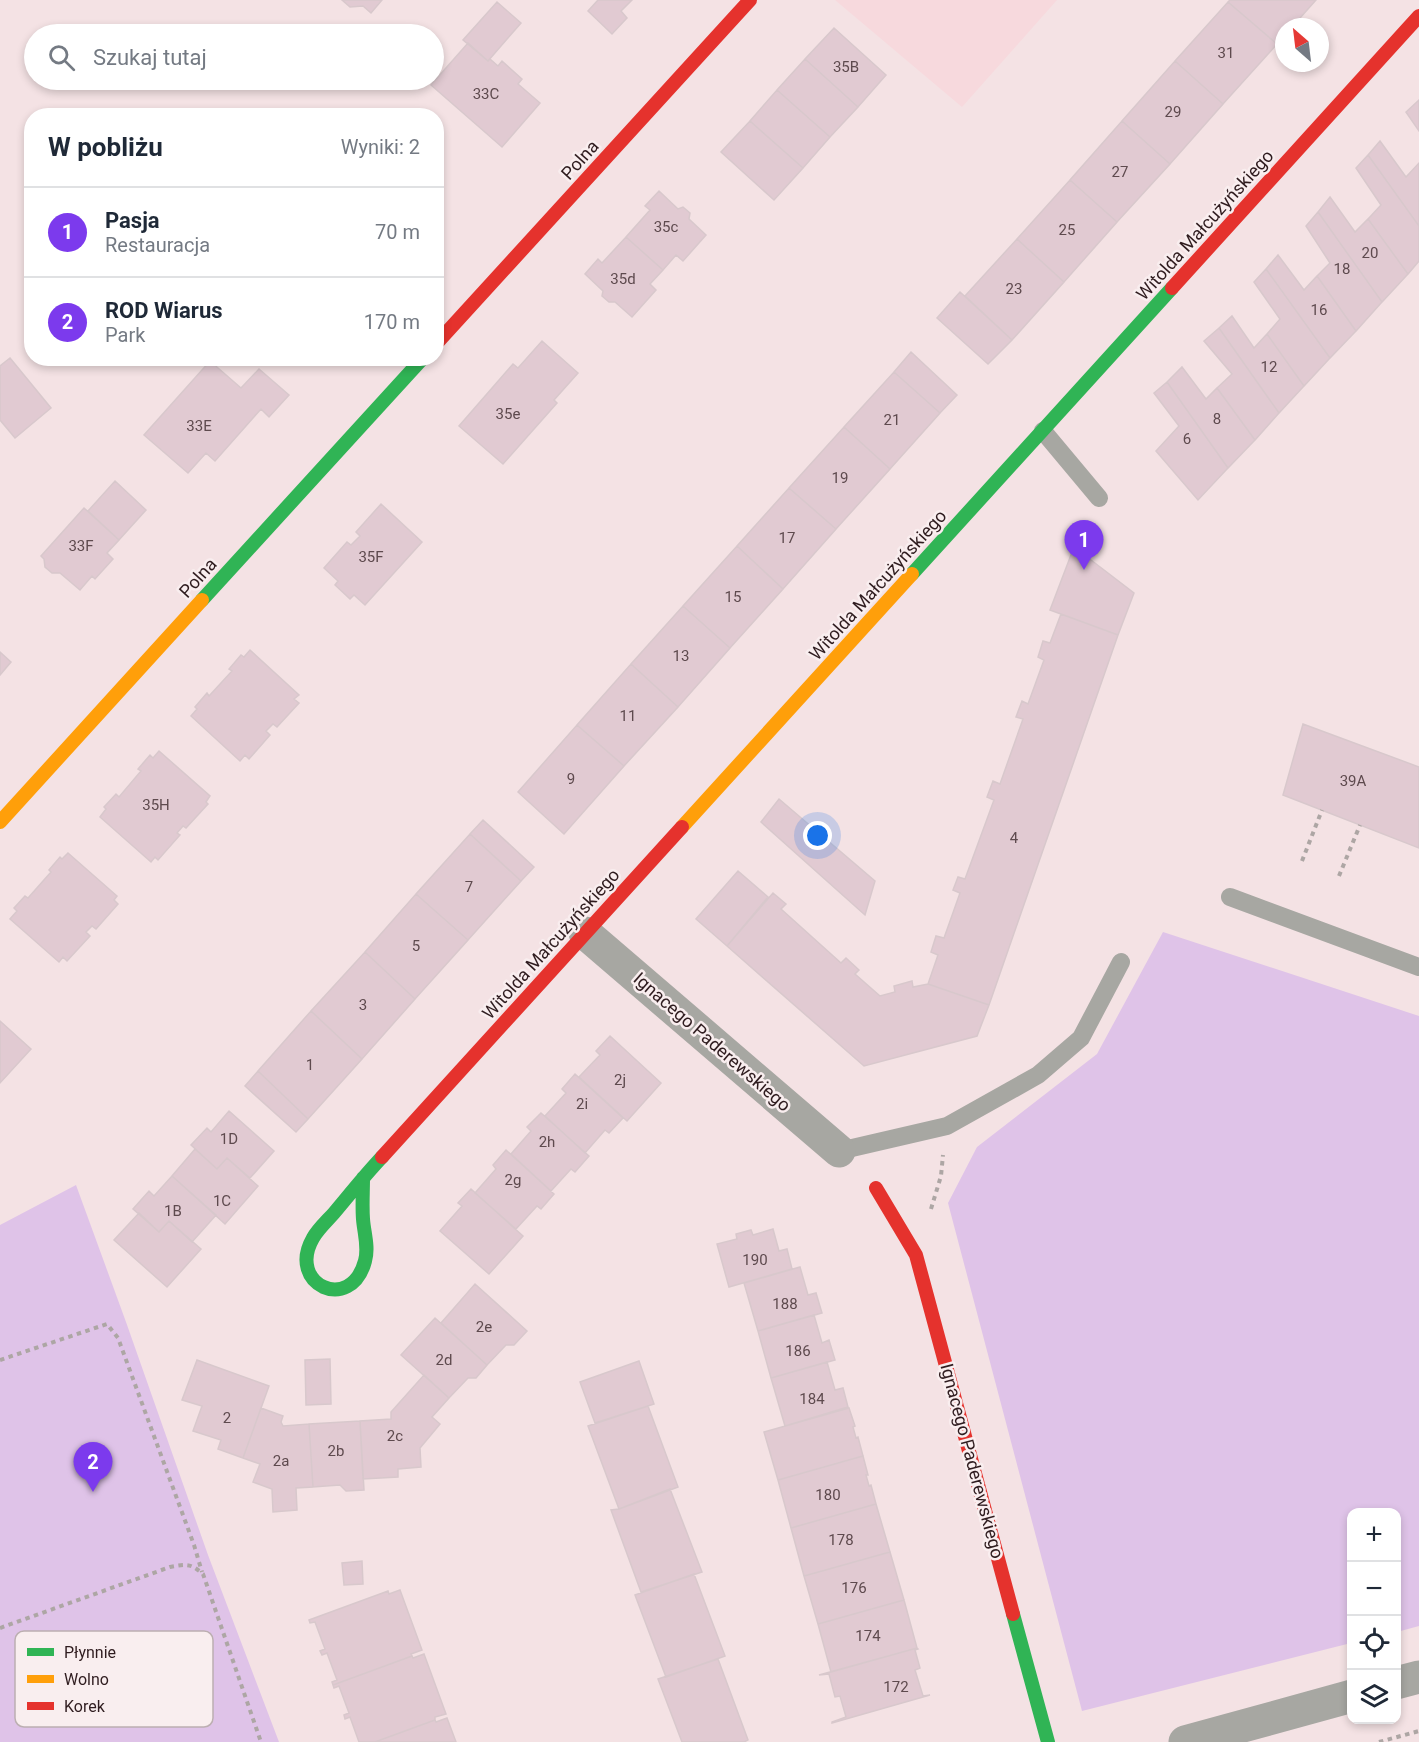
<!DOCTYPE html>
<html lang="pl">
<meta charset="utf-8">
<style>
body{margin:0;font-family:Roboto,sans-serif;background:#f2f2f3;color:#1f2937}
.controls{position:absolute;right:18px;bottom:18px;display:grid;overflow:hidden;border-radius:12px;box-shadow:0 3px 9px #0003}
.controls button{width:54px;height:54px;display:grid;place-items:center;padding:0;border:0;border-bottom:2px solid #e0e1e3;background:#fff;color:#1f2937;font:30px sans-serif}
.compass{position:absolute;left:1275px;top:18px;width:54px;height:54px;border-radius:50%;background:#fff;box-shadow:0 3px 9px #0003;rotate:332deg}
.you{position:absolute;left:818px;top:836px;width:21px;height:21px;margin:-15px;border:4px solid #fff;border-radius:50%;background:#1a73e8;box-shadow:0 0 0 9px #1a73e833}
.badge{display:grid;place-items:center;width:39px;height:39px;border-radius:50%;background:#7c3aed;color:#fff;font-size:20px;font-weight:700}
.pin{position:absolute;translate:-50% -50px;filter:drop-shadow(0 2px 3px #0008)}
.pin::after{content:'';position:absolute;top:32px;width:21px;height:18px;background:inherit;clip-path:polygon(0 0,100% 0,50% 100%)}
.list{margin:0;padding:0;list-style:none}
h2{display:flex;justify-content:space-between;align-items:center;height:78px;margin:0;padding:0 24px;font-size:26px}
h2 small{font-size:20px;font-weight:400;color:#747a83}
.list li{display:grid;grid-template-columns:39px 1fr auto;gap:18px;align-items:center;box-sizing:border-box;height:90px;padding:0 24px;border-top:2px solid #e0e1e3}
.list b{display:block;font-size:22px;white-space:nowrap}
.list p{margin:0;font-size:20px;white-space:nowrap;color:#747a83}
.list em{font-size:20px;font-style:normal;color:#747a83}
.icon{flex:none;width:33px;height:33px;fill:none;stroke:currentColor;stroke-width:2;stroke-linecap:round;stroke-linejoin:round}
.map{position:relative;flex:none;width:1419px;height:1742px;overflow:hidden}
.search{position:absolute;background:#fff;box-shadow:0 3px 9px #0003;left:24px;top:24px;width:420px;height:66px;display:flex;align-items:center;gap:15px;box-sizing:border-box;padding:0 21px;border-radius:33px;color:#747a83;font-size:22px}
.panel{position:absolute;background:#fff;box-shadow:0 3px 9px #0003;left:24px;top:108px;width:420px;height:258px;border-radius:24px}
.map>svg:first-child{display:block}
.built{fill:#f7d9dd}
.green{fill:#dfc3e8}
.building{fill:#e1cad2;stroke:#d8c8cc;stroke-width:1.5}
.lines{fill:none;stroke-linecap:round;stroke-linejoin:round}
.path{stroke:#ada6a4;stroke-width:4;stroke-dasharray:4.5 4.5;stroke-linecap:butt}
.lane{stroke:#a7a7a2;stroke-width:18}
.street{stroke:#a7a7a2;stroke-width:33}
.fast{stroke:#30b455;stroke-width:14}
.slow{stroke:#ff9f0a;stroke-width:14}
.jam{stroke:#e5322d;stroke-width:14}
.labels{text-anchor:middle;stroke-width:5;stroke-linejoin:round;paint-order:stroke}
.number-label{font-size:15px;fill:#5e4a4e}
.street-label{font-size:18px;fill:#2f1c1f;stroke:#f9eeef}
.key{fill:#f9eeef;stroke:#bcafb1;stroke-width:1.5}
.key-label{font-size:16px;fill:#2f1c1f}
</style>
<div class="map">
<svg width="1419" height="1742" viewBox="0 0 1419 1742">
<rect width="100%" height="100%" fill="#f4e2e4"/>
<path class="built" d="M 835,0 L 1057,0 L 962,107 Z"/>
<path class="green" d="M 1163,932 L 1419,1016 L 1419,1626 L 1397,1632 L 1396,1512 L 1352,1512 L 1351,1643 L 1082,1711 L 948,1203 L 977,1147 L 1097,1054 Z
M 76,1185 L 126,1322 L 208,1555 L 279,1742 L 0,1742 L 0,1225 Z"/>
<path class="building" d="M 342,0 L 382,0 L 371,13 L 363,6 L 350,7 Z
M 598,0 L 632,0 L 621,11 L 627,18 L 612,34 L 588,11 Z
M 1230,0 L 1316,0 L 1292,27 L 1284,27 L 1284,36 L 1277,44 L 1228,2 Z
M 497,2 L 521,23 L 488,61 L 463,40 Z
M 1228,2 L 1277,44 L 1223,104 L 1175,61 Z
M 834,28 L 886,75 L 858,107 L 805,59 Z
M 468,43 L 488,61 L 490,59 L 498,66 L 502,61 L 522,79 L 518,84 L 540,103 L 502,147 L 431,85 Z
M 805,59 L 858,107 L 830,137 L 777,90 Z
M 1175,61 L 1223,104 L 1170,164 L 1122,121 Z
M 777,90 L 830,137 L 803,168 L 750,121 Z
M 1419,100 L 1419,131 L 1406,112 Z
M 750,121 L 803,168 L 774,200 L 721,152 Z
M 1122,121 L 1170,164 L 1117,222 L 1070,180 Z
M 1380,141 L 1406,177 L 1419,163 L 1419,226 L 1368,155 Z
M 1368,155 L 1419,226 L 1419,261 L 1408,274 L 1368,219 L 1381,205 L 1356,168 Z
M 1070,180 L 1117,222 L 1064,282 L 1017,239 Z
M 659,191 L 678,209 L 683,207 L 690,213 L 689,219 L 706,235 L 683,261 L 676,255 L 663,270 L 626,237 L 650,210 L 645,206 Z
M 1330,197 L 1355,232 L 1368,219 L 1408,274 L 1382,302 L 1318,212 Z
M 1318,212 L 1382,302 L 1356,331 L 1317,276 L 1330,263 L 1306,226 Z
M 626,237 L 663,270 L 650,284 L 656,290 L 632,317 L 615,302 L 609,302 L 602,296 L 603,291 L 585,274 L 598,259 L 602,263 Z
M 1017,239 L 1064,282 L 1012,340 L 965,296 Z
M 1278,255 L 1304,290 L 1317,276 L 1356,331 L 1330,358 L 1266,269 Z
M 1266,269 L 1330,358 L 1304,386 L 1267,334 L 1280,319 L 1254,282 Z
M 960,292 L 1012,340 L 988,364 L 937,318 Z
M 1232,316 L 1254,348 L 1267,334 L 1304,386 L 1279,413 L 1219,328 Z
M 1219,328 L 1279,413 L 1255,440 L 1217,388 L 1232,374 L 1204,341 Z
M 542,341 L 578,373 L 554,400 L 557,403 L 503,464 L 459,426 L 513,364 L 518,368 Z
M 911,352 L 957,395 L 940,413 L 894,372 Z
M 10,358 L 51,408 L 15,438 L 0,420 L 0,366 Z
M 210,361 L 241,388 L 259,369 L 289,395 L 269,417 L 261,409 L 215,461 L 206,453 L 188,473 L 144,435 Z
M 1182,367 L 1206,399 L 1217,388 L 1255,440 L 1228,468 L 1167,382 Z
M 894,372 L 940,413 L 890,469 L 844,427 Z
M 1167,382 L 1228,468 L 1198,500 L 1156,451 L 1179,426 L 1154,393 Z
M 844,427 L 890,469 L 836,529 L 789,488 Z
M 115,481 L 146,510 L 119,540 L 88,511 Z
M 789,488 L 836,529 L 783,589 L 737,546 Z
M 381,504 L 422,542 L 365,605 L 354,595 L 350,599 L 335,585 L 338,581 L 324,568 L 347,542 L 351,545 L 360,536 L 356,532 Z
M 84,508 L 119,540 L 107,553 L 113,559 L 95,579 L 92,576 L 80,590 L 60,573 L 52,573 L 45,567 L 44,559 L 41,556 Z
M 737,546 L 783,589 L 730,648 L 683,606 Z
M 1074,547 L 1134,593 L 1118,635 L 1050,610 Z
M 683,606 L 730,648 L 678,707 L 631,664 Z
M 1061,614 L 1118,635 L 989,1005 L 928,984 L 938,955 L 931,952 L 936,936 L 944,938 L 960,893 L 953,890 L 958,877 L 965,879 L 994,800 L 987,797 L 993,781 L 1000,784 L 1023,719 L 1016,717 L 1022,701 L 1028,704 L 1044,660 L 1038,657 L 1043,641 L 1050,643 Z
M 250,650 L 299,695 L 294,699 L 299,703 L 277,727 L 273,724 L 266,731 L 270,735 L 249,759 L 245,755 L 240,761 L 191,716 L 197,709 L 195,707 L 207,693 L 209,696 L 232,671 L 229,669 L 241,655 L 244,657 Z
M 0,652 L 11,662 L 0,675 Z
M 631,664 L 678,707 L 624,766 L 577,725 Z
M 1303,724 L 1419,767 L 1419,848 L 1283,795 Z
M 577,725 L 624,766 L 564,834 L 518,792 Z
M 159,751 L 210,796 L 206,802 L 208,804 L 186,828 L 183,826 L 177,833 L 180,835 L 158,860 L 155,857 L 151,862 L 100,817 L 106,809 L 104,807 L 116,794 L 119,797 L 141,771 L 138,769 L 150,755 L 153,758 Z
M 779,799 L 875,881 L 865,915 L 761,822 Z
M 483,820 L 534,867 L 521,881 L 470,834 Z
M 470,834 L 521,881 L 468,940 L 416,894 Z
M 68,853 L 117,896 L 114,900 L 118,904 L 96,929 L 92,926 L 86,932 L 90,936 L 67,961 L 63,957 L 59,962 L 10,919 L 17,911 L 14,908 L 25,896 L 28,898 L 51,872 L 49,870 L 60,857 L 62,859 Z
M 738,871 L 768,897 L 727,946 L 696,919 Z
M 773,893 L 786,904 L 781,909 L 841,963 L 846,958 L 859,970 L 855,974 L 880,996 L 895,992 L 894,986 L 912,981 L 913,987 L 928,984 L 989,1005 L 977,1036 L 864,1066 L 727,946 Z
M 416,894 L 468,940 L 415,999 L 365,952 Z
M 365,952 L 415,999 L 362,1059 L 311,1011 Z
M 311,1011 L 362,1059 L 308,1119 L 258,1071 Z
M 0,1021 L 31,1049 L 0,1083 Z
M 610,1036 L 661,1083 L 627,1121 L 579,1077 L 600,1055 L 596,1051 Z
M 258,1071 L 308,1119 L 296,1132 L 245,1086 Z
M 575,1074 L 623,1118 L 609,1133 L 605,1130 L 585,1153 L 545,1116 L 566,1093 L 562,1089 Z
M 229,1111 L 274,1151 L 250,1178 L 227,1158 L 217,1169 L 191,1145 L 207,1128 L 211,1132 Z
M 541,1113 L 589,1156 L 575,1172 L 571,1169 L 551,1191 L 511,1154 L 531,1131 L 527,1127 Z
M 195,1149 L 217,1169 L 227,1158 L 258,1186 L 225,1224 L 172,1176 Z
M 506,1150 L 554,1194 L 541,1209 L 537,1206 L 516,1229 L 475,1193 L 496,1169 L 493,1165 Z
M 172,1176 L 216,1215 L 192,1242 L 169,1221 L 159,1232 L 133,1209 L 149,1191 L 154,1196 Z
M 471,1189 L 523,1236 L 489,1274 L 440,1231 L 462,1206 L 458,1203 Z
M 139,1213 L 159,1232 L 169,1221 L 201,1249 L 167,1287 L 114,1240 Z
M 773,1229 L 779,1251 L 787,1249 L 792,1269 L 729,1287 L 717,1244 L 737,1239 L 736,1234 L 751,1230 L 753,1235 Z
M 800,1267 L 808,1295 L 816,1293 L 822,1313 L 758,1331 L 744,1283 Z
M 475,1284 L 527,1331 L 514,1345 L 506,1345 L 487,1365 L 441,1323 Z
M 814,1315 L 822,1343 L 829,1340 L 835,1360 L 771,1378 L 758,1331 Z
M 435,1318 L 487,1365 L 476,1378 L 468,1378 L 449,1398 L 401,1355 Z
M 330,1359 L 331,1404 L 306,1405 L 305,1360 Z
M 197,1360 L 269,1386 L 243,1458 L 218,1449 L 221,1440 L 193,1431 L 202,1406 L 182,1400 Z
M 639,1361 L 654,1404 L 595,1423 L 580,1382 Z
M 827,1362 L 835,1390 L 843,1388 L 848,1407 L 785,1426 L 771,1378 Z
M 424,1375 L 449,1398 L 432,1417 L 440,1424 L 420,1448 L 421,1467 L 398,1469 L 398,1477 L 363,1479 L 360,1421 L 391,1419 L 391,1412 Z
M 648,1406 L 678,1487 L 619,1509 L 588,1426 Z
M 261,1408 L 283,1416 L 281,1422 L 283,1426 L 309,1424 L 313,1487 L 296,1488 L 297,1510 L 273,1512 L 272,1489 L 253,1482 L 260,1464 L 243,1458 Z
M 849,1408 L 855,1426 L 853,1427 L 856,1438 L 858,1437 L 863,1456 L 778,1480 L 764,1432 Z
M 360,1421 L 364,1490 L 346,1491 L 340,1485 L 313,1487 L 309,1424 Z
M 863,1456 L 868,1475 L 866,1475 L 869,1486 L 871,1485 L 876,1504 L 791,1528 L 778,1480 Z
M 670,1489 L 702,1572 L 641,1592 L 611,1510 L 619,1509 Z
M 876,1504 L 890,1552 L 804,1576 L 791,1528 Z
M 890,1552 L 904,1600 L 818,1624 L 804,1576 Z
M 362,1561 L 363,1584 L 344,1585 L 342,1563 Z
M 694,1574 L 725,1656 L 666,1677 L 635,1595 Z
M 400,1590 L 422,1650 L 411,1654 L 412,1656 L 333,1685 L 332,1682 L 337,1680 L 327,1653 L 322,1655 L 320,1651 L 325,1649 L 315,1622 L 310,1623 L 309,1620 L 388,1591 L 389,1594 Z
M 904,1600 L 917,1648 L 831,1672 L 818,1624 Z
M 917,1648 L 918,1649 L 915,1650 L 920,1668 L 915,1670 L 923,1696 L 930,1695 L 832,1723 L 832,1722 L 846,1717 L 840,1696 L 835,1697 L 829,1674 L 819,1675 Z
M 424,1654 L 446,1714 L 435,1717 L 435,1720 L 375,1742 L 359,1742 L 350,1717 L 345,1719 L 344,1715 L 349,1713 L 339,1686 L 334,1688 L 333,1685 L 412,1656 L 413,1658 Z
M 718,1659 L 748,1740 L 744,1742 L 682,1742 L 658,1679 Z
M 447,1718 L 456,1742 L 375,1742 L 435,1720 L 436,1722 Z"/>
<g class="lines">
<path class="path" d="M 1302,861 L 1322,810
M 1339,876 L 1360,825
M 931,1209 L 941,1176 L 943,1155
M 0,1360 L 107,1324 L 118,1338 L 194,1545 L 202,1572
M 0,1628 L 170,1567 C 187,1564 190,1563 203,1574 L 261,1742
M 1379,1742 L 1419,1731"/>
<path class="lane" d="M 1043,431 L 1099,498
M 1230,897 L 1419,967
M 839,1151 L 947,1126 L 1038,1075 L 1081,1038 L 1121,962"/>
<path class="street" d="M 585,933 L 839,1151
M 1396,1683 L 1419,1677
M 1185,1742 L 1352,1696"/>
<path class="fast" d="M 912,574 L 1172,288
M 202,600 L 423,358
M 363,1178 C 363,1192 362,1206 363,1219 C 364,1233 369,1247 365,1261 C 351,1314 286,1285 313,1238 C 318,1229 327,1221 334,1213 C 350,1194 365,1175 382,1157
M 1013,1614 L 1048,1742"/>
<path class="slow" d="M 0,822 L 202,600
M 682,827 L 912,574"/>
<path class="jam" d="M 1172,288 L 1419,16
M 436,344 L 750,0
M 382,1157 L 682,827
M 876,1188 L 916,1255 L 1013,1614"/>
</g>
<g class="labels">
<g class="number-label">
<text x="1226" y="58">31</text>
<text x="846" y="72">35B</text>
<text x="486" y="99">33C</text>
<text x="1173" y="117">29</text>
<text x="1120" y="177">27</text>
<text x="666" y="232">35c</text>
<text x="1067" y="235">25</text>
<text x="1370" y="258">20</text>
<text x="1342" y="274">18</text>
<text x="623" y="284">35d</text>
<text x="1014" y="294">23</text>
<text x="1319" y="315">16</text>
<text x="1269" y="372">12</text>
<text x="508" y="419">35e</text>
<text x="1217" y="424">8</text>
<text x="892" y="425">21</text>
<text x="199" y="431">33E</text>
<text x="1187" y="444">6</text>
<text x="840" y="483">19</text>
<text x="787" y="543">17</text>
<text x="81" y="551">33F</text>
<text x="371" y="562">35F</text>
<text x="733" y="602">15</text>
<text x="681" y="661">13</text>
<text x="628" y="721">11</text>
<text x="571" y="784">9</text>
<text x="1353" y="786">39A</text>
<text x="156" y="810">35H</text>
<text x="1014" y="843">4</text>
<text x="469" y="892">7</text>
<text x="416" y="951">5</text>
<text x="363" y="1010">3</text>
<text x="310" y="1070">1</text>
<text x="620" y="1085">2j</text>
<text x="582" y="1109">2i</text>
<text x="229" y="1144">1D</text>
<text x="547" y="1147">2h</text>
<text x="513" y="1185">2g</text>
<text x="222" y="1206">1C</text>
<text x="173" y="1216">1B</text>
<text x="755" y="1265">190</text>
<text x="785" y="1309">188</text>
<text x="484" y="1332">2e</text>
<text x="798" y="1356">186</text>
<text x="444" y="1365">2d</text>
<text x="812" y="1404">184</text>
<text x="227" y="1423">2</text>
<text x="395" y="1441">2c</text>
<text x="336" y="1456">2b</text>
<text x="281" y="1466">2a</text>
<text x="828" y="1500">180</text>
<text x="841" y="1545">178</text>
<text x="854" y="1593">176</text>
<text x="868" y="1641">174</text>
<text x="896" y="1692">172</text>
</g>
<g class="street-label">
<text transform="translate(580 160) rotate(-48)" y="6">Polna</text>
<text transform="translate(1205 225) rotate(-48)" y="6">Witolda Małcużyńskiego</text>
<text transform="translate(198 578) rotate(-48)" y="6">Polna</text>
<text transform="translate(878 585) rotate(-48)" y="6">Witolda Małcużyńskiego</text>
<text transform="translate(551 944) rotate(-48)" y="6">Witolda Małcużyńskiego</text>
<text transform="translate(712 1042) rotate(41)" y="6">Ignacego Paderewskiego</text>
<text transform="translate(972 1461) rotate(75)" y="6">Ignacego Paderewskiego</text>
</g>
</g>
<rect x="15" y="1631" width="198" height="96" rx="9" class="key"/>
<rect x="27" y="1648" width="27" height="8" fill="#30b455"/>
<rect x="27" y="1675" width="27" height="8" fill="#ff9f0a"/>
<rect x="27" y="1702" width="27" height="8" fill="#e5322d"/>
<g class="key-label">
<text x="64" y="1658">Płynnie</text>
<text x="64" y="1685">Wolno</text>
<text x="64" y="1712">Korek</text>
</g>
</svg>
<div class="controls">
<button>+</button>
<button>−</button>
<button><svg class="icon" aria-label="locate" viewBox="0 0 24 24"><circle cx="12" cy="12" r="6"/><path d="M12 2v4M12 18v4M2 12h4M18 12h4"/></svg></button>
<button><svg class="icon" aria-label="layers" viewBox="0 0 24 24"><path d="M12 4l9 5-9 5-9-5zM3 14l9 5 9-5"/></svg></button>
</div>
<svg class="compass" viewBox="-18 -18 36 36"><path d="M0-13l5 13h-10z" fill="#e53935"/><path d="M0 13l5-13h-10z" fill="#747a83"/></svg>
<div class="you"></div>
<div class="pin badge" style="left:1084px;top:570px">1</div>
<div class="pin badge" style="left:93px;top:1492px">2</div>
<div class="search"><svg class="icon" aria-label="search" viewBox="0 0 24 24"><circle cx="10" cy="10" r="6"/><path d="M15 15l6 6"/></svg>Szukaj tutaj</div>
<section class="panel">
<h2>W pobliżu<small>Wyniki: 2</small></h2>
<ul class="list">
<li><span class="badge">1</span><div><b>Pasja</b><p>Restauracja</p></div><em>70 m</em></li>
<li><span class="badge">2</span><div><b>ROD Wiarus</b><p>Park</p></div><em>170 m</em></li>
</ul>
</section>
</div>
